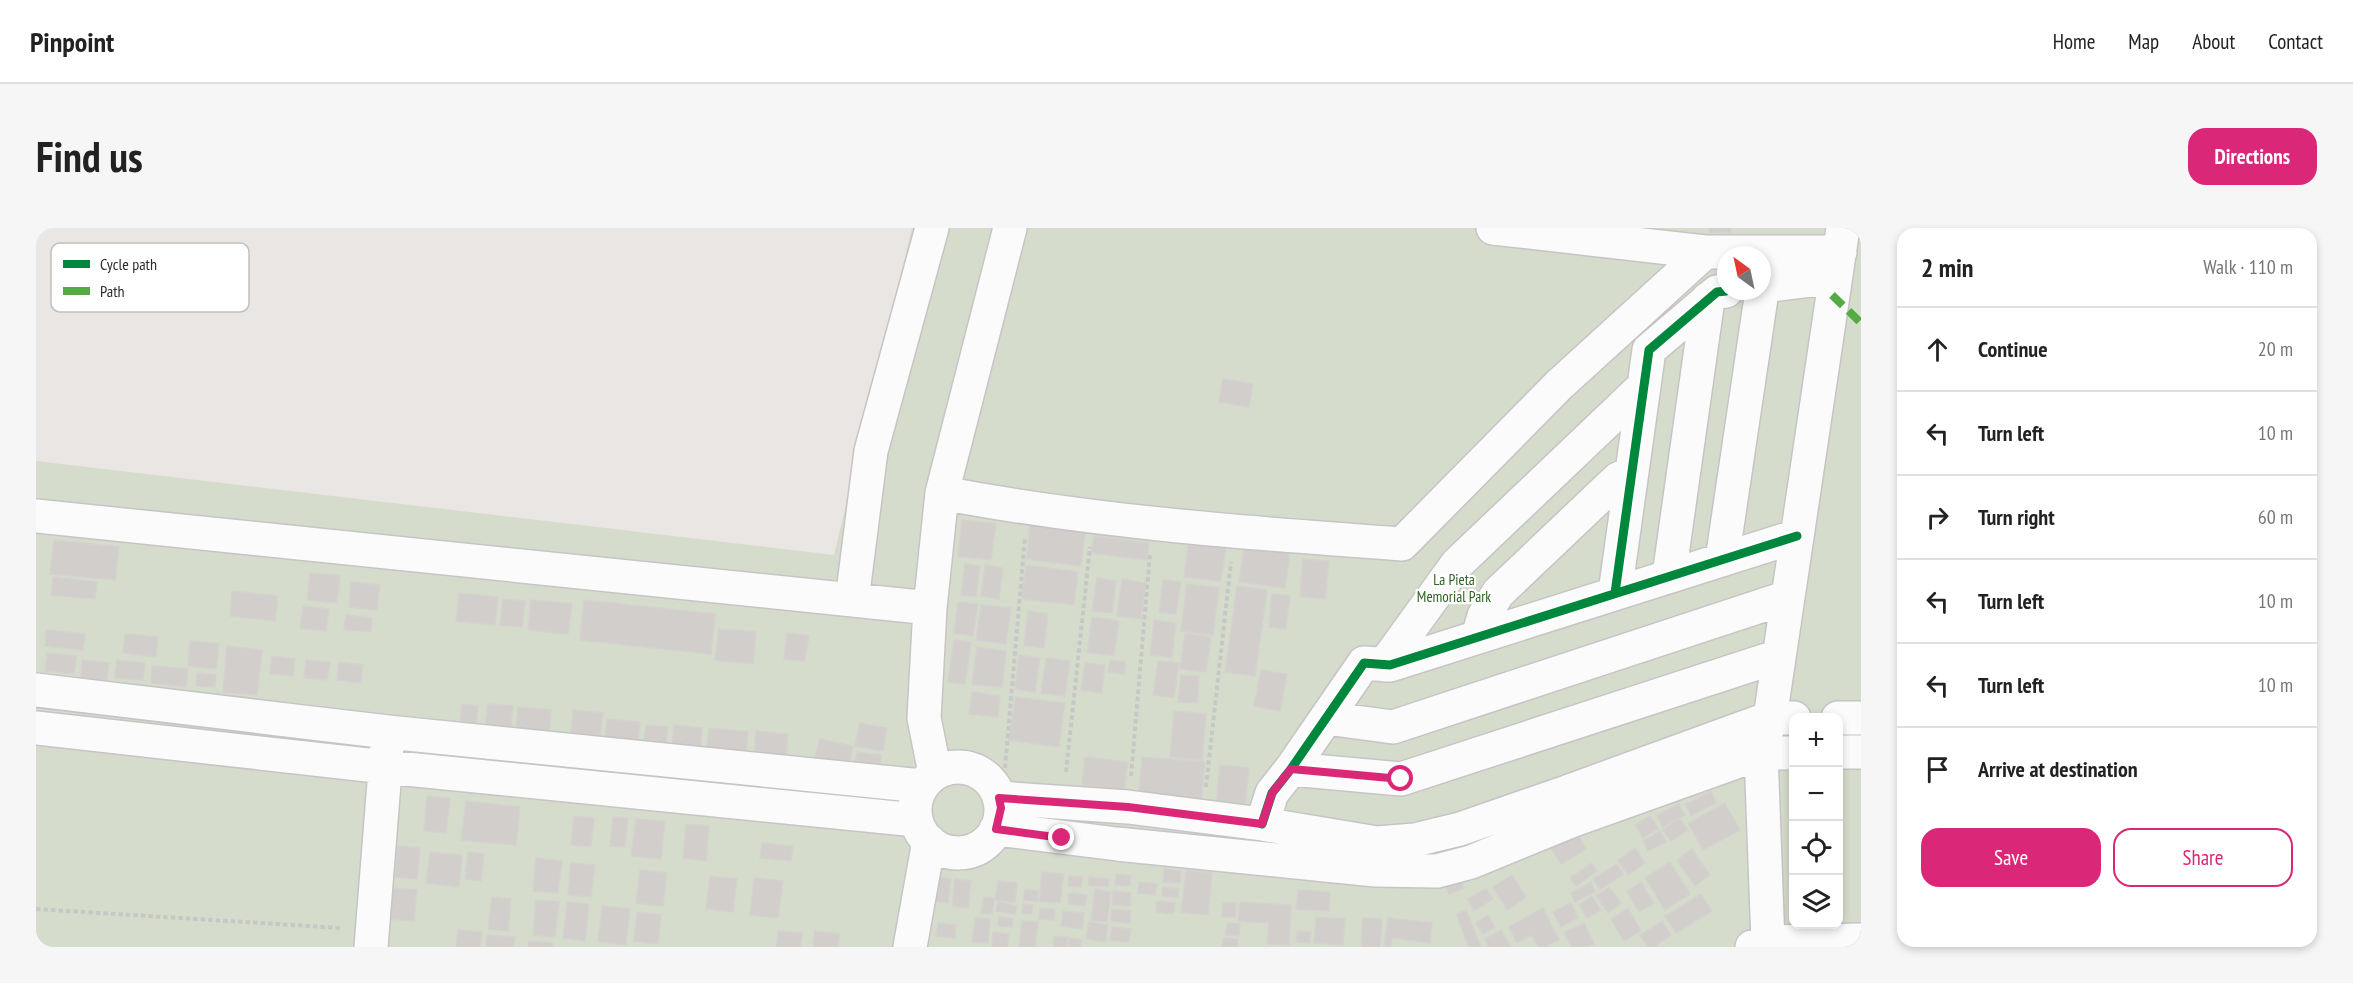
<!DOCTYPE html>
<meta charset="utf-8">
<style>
body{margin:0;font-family:"PT Sans Narrow",sans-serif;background:#f6f6f6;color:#222}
.controls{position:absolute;right:18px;bottom:18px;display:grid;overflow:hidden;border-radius:12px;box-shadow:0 3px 9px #0003}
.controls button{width:54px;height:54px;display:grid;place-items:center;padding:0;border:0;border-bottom:2px solid #e0e0e0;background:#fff;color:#222;font:30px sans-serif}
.compass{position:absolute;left:1681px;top:18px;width:54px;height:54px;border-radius:50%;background:#fff;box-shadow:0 3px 9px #0003;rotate:327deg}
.stop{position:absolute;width:18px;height:18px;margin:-14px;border:4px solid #db2777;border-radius:50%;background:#fff}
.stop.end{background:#db2777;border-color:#fff;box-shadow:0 2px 6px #0008}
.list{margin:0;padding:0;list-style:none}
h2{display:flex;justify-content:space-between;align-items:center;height:78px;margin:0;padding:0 24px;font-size:26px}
h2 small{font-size:20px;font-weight:400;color:#767676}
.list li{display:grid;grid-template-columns:39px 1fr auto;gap:18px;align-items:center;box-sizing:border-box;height:84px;padding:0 24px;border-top:2px solid #e0e0e0}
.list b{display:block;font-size:22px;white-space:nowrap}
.list em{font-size:20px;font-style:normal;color:#767676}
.actions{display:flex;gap:12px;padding:18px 24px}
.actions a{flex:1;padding:14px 0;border:2px solid #db2777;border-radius:18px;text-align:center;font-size:21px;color:#db2777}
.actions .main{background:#db2777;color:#fff}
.icon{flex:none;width:33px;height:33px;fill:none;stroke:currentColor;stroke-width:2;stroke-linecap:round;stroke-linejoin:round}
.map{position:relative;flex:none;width:1825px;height:719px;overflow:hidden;border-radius:18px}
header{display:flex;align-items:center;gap:36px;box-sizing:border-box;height:84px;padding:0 30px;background:#fff;border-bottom:2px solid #e0e0e0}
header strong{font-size:28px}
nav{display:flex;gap:33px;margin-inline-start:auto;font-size:21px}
.intro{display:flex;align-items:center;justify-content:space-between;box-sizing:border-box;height:144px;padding:0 36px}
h1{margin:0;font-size:42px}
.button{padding:15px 27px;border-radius:18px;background:#db2777;color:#fff;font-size:21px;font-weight:700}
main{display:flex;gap:36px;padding:0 36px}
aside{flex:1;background:#fff;border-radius:18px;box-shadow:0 3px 9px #0003}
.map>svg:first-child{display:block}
.cemetery{fill:#d6dccc;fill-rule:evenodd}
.building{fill:#d1cecc;stroke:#d4d2cf;stroke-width:1.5}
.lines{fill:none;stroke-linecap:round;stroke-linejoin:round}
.minor-casing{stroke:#c6c4c5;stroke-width:36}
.path{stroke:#c7c7c6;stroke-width:4;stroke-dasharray:4.5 3;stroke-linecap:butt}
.minor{stroke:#fcfbfb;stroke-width:33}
.quiet{stroke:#54ab44;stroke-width:8;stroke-dasharray:15 8;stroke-linecap:butt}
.cycleway-casing{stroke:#fff;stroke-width:13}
.cycleway{stroke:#00873e;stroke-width:9}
.route{stroke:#db2777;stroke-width:8}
.labels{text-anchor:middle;stroke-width:4.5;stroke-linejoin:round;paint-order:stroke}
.park-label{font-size:15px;fill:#2f6223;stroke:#fff}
.key{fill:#fff;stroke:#c0c0c0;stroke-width:1.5}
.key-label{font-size:16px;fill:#2c2c2c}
</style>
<header>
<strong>Pinpoint</strong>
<nav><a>Home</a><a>Map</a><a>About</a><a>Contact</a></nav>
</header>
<div class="intro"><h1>Find us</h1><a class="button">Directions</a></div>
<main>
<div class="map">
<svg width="1825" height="719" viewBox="0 0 1825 719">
<rect width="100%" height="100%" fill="#e9e6e3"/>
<path class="cemetery" d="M 876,0 L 1825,0 L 1825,719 L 0,719 L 0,233 L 798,327 ZM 1690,27 L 1726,27 L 1726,63 L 1690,63 ZM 1758,490 L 1802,490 L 1802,696 L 1758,696 Z"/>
<path class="building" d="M 1673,0 L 1695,0 L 1695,5 L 1673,4 Z
M 1187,151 L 1217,156 L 1213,179 L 1183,174 Z
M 926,292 L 960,296 L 955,332 L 922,328 Z
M 994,297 L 1049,304 L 1045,338 L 990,331 Z
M 1058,308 L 1113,315 L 1111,332 L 1055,325 Z
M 18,312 L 83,319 L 79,352 L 14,346 Z
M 1153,312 L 1190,317 L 1185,353 L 1148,349 Z
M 1209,313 L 1255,319 L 1249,360 L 1203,354 Z
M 1267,331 L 1293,333 L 1289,371 L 1264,368 Z
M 929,336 L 944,338 L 940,369 L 925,367 Z
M 949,337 L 967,340 L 963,371 L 945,368 Z
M 990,337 L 1042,344 L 1038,377 L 985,371 Z
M 274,345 L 304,348 L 301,375 L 271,372 Z
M 17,349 L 61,354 L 59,371 L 15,367 Z
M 1061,350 L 1080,353 L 1076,385 L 1056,383 Z
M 1086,351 L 1110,355 L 1105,391 L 1081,388 Z
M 1127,352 L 1145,354 L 1140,386 L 1123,384 Z
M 315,354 L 344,357 L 341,382 L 313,379 Z
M 1151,356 L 1183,360 L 1177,407 L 1145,403 Z
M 1201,358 L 1231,362 L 1219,448 L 1189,444 Z
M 196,363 L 242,368 L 239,393 L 194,388 Z
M 423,365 L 462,369 L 459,397 L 420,393 Z
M 1236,366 L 1254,368 L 1250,401 L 1233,399 Z
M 467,371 L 489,373 L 486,399 L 464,397 Z
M 495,372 L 536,376 L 532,406 L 492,402 Z
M 548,372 L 679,386 L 675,426 L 544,412 Z
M 922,374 L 942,376 L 937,408 L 918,405 Z
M 945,377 L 975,380 L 970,416 L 940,412 Z
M 267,378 L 293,381 L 290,403 L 264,400 Z
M 992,383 L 1012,386 L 1008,420 L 988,417 Z
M 310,387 L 336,390 L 335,404 L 308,401 Z
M 1056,389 L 1083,393 L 1078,428 L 1051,424 Z
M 1118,392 L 1140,395 L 1136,430 L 1114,427 Z
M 683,401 L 720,404 L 717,436 L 679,432 Z
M 10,402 L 49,406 L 47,422 L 9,418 Z
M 751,405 L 773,408 L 769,433 L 748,431 Z
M 1149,405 L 1175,409 L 1170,444 L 1144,441 Z
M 89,406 L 122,409 L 120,429 L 87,425 Z
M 918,412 L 935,414 L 929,456 L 912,454 Z
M 154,413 L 183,416 L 180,441 L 152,438 Z
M 191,418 L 226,422 L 221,467 L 187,464 Z
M 941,419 L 970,423 L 966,459 L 936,456 Z
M 11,425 L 41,428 L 38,446 L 9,443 Z
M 983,427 L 1004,430 L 999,464 L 979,461 Z
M 236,428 L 259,431 L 257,448 L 234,446 Z
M 1010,430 L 1034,433 L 1029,468 L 1005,465 Z
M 46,432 L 73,435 L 71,452 L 45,450 Z
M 81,432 L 109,435 L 107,452 L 79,450 Z
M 270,432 L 294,434 L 291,452 L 268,450 Z
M 1074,432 L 1090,434 L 1088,446 L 1072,444 Z
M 1122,433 L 1143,435 L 1138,470 L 1117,467 Z
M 303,434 L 327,437 L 325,455 L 301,452 Z
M 1049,435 L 1069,437 L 1066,465 L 1045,462 Z
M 116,438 L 152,441 L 150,459 L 115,455 Z
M 1225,442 L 1251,446 L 1244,483 L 1218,478 Z
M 161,445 L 180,447 L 179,459 L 160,458 Z
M 1145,447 L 1163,448 L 1161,475 L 1142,474 Z
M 936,464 L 964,468 L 962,489 L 933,486 Z
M 979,469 L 1029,475 L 1023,519 L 973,512 Z
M 426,476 L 442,478 L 440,495 L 424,493 Z
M 452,476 L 477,478 L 475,500 L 449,498 Z
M 482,479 L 515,482 L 513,504 L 480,500 Z
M 537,482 L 567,485 L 564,509 L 535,506 Z
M 1138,483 L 1170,486 L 1166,532 L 1134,529 Z
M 571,491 L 604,494 L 602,515 L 569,511 Z
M 823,495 L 851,500 L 847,523 L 819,518 Z
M 610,497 L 632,499 L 630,516 L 608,513 Z
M 638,497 L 666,500 L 664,520 L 636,517 Z
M 673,500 L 712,504 L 710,529 L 670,525 Z
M 720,503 L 752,506 L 750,528 L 718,525 Z
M 783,511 L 817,518 L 813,538 L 779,531 Z
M 821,524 L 845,527 L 844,540 L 819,537 Z
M 1049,529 L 1092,534 L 1088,562 L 1046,557 Z
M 1106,529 L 1169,534 L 1164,583 L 1102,577 Z
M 1184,537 L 1213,540 L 1209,579 L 1180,577 Z
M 1675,563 L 1680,575 L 1655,588 L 1650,576 Z
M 391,568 L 414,570 L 410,605 L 388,603 Z
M 430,573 L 484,579 L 480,617 L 425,612 Z
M 1689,575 L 1704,602 L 1667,622 L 1652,595 Z
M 1643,576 L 1649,587 L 1627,599 L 1621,587 Z
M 538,588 L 558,590 L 555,619 L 535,617 Z
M 1614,588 L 1622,600 L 1607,610 L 1599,597 Z
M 577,589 L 592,590 L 589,619 L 574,618 Z
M 1643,590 L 1652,602 L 1635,613 L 1627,602 Z
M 600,591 L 629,593 L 625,631 L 595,628 Z
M 650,596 L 673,598 L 670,633 L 647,630 Z
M 1624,603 L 1630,614 L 1612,623 L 1607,613 Z
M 1541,605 L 1550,621 L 1525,636 L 1515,621 Z
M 726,615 L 757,618 L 755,633 L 724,630 Z
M 362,618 L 384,620 L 381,651 L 359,649 Z
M 1599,620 L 1609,635 L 1592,647 L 1582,632 Z
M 1656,621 L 1674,647 L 1659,658 L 1641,632 Z
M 394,624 L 426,627 L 423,659 L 390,655 Z
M 432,624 L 448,626 L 445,653 L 429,651 Z
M 500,630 L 526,633 L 522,665 L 497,663 Z
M 1634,634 L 1654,666 L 1629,682 L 1609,650 Z
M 535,635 L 559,637 L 555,669 L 532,667 Z
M 1556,635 L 1561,643 L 1540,658 L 1534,650 Z
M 1581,636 L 1587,646 L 1564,662 L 1557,651 Z
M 1128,641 L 1145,643 L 1144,655 L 1127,654 Z
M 604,642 L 631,645 L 627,678 L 600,675 Z
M 1150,642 L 1176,645 L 1172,687 L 1145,684 Z
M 1006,644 L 1028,646 L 1024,675 L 1003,673 Z
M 1080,646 L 1095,648 L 1094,658 L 1079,657 Z
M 1476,647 L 1490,669 L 1471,682 L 1457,659 Z
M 674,648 L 701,651 L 697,684 L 670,681 Z
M 1033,648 L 1046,649 L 1045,659 L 1032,658 Z
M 1423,648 L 1428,660 L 1413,666 L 1408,654 Z
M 900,649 L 915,651 L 912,675 L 897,673 Z
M 1053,649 L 1073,651 L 1072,659 L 1052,657 Z
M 718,650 L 747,653 L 742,690 L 714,687 Z
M 919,651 L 935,653 L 932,680 L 916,678 Z
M 962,653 L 981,655 L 979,674 L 959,672 Z
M 1103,654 L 1121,656 L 1119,667 L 1102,665 Z
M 1555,654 L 1559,664 L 1539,674 L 1535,665 Z
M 1605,654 L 1618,675 L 1603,684 L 1591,663 Z
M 1127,659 L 1143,661 L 1142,669 L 1126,668 Z
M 1573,659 L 1585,675 L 1572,685 L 1560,668 Z
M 355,660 L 381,662 L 378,693 L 352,691 Z
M 1059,661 L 1075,664 L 1071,694 L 1055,692 Z
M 1450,661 L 1457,671 L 1438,683 L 1431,671 Z
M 989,662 L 1002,663 L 1001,673 L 987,672 Z
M 1262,662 L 1294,664 L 1293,683 L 1260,681 Z
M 1077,663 L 1095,665 L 1094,678 L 1076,677 Z
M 1033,665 L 1051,667 L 1049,678 L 1032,676 Z
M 1665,666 L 1676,683 L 1640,705 L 1629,688 Z
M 1556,668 L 1565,682 L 1551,690 L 1543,677 Z
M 456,669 L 475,671 L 472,703 L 452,701 Z
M 948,669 L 959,670 L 956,686 L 945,685 Z
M 500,672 L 523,674 L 519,709 L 497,707 Z
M 1121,673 L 1139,675 L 1138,686 L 1120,684 Z
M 531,674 L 553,676 L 549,713 L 527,710 Z
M 962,674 L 981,678 L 979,686 L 960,683 Z
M 1204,674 L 1255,677 L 1253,717 L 1231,716 L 1233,695 L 1202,693 Z
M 1187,675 L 1200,675 L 1199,689 L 1186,689 Z
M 1535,675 L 1542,690 L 1525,699 L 1517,684 Z
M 987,676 L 997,677 L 996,686 L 986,685 Z
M 566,678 L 594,681 L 590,717 L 562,714 Z
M 1004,680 L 1019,681 L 1018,692 L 1003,691 Z
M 1507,680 L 1523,712 L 1509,719 L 1502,719 L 1496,707 L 1481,715 L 1473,699 Z
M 1592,680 L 1605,703 L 1588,713 L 1575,691 Z
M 1076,681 L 1095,683 L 1094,695 L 1075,693 Z
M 1430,682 L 1445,719 L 1433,719 L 1420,686 Z
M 1027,683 L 1048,685 L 1046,701 L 1025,698 Z
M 601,684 L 625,687 L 622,716 L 598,713 Z
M 1452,687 L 1459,699 L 1447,706 L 1440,695 Z
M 963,689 L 977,691 L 976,699 L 962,698 Z
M 1280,689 L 1309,691 L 1307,717 L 1278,715 Z
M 939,690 L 954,691 L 952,715 L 936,714 Z
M 1327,690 L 1346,691 L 1344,719 L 1325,719 Z
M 1352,690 L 1396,695 L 1394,715 L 1356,710 L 1355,719 L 1348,718 Z
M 986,693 L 1002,694 L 999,719 L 983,719 Z
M 1626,693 L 1635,707 L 1618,719 L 1612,719 L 1604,707 Z
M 1053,694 L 1072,697 L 1069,714 L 1050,711 Z
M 902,695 L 920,697 L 919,710 L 900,708 Z
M 1191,695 L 1204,696 L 1203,708 L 1190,707 Z
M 1548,695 L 1558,716 L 1551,719 L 1536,719 L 1528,704 Z
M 1076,699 L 1095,701 L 1093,714 L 1074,712 Z
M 422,702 L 446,704 L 444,719 L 420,719 Z
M 1465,702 L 1475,719 L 1453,719 L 1449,711 Z
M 742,703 L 766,705 L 764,719 L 740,719 Z
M 779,703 L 804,706 L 802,719 L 777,719 Z
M 1261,703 L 1275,704 L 1274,715 L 1260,714 Z
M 957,704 L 973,706 L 971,719 L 956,719 Z
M 451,707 L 479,709 L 477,719 L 450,719 Z
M 1018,708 L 1032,709 L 1030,719 L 1017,719 Z
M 1034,710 L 1046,712 L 1044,719 L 1032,719 Z
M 1187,710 L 1202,711 L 1202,719 L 1186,719 Z
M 493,713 L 517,715 L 516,719 L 492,719 Z"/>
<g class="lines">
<g class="minor-casing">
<path id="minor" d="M 1457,0 L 1669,24 L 1804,24
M 1726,58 L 1799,49
M 906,265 C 1059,294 1212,305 1366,316 L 1523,157 L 1669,24
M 0,288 L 894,380
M 1686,332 L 1726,63
M 1633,348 L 1672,71
M 1579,365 L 1613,122 L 1681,64 L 1690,63
M 816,372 L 835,223 L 896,0
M 1442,409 L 1448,388 L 1462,365 L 1582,251 L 1595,245
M 1348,437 L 1421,336 L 1608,158
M 0,462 L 352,504 L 886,558
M 1290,490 L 1357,499 L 1752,369
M 1802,490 L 1825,490
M 0,500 L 350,539 L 880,592
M 1802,524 L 1825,524
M879 582a43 43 0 1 1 86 0a43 43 0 1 1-86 0Z
M 1255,541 L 1365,551 L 1743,428
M 899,545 L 888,490 L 894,380 L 906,265 L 974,0
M 963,570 L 1092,579 L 1226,596 L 1341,615 L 1379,612 L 1424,601 L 1528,565 L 1734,490 L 1758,490
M 1226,596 L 1236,565 L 1255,541 L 1328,435 L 1354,437 L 1761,308
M 960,601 L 1081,616 L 1339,642 L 1401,643 L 1435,634 L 1535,593 L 1725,525 L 1758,525
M 1732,714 L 1725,525 L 1734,490 L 1807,0
M 335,719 L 351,517
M 874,719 L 893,613
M 1716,719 L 1732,714 L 1825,712"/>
</g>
<path class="path" d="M 969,540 L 989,309
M 1030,544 L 1054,319
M 1095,548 L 1114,326
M 1170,559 L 1195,334
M 0,681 L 305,700"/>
<use href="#minor" class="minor"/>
<path class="quiet" d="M 1796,67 L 1825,95"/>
<g class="cycleway-casing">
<path id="cycleway" d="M 1579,365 L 1613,122 L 1681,64 L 1690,63
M 1226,596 L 1236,565 L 1255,541 L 1328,435 L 1354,437 L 1761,308"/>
</g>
<use href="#cycleway" class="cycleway"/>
</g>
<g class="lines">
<path class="route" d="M 1026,610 L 960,601 L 965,580 L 963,570 L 1092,579 L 1226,596 L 1236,565 L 1255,541 L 1365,551"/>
</g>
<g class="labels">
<g class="park-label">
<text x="1418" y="357">La Pieta<tspan x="1418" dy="17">Memorial Park</tspan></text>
</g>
</g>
<rect x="15" y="15" width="198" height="69" rx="9" class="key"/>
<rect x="27" y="32" width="27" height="8" fill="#00873e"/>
<rect x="27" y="59" width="27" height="8" fill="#54ab44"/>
<g class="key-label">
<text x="64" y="42">Cycle path</text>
<text x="64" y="69">Path</text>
</g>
</svg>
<div class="controls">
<button>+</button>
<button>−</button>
<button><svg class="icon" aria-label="locate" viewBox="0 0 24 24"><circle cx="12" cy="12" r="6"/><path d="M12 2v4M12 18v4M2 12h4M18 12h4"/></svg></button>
<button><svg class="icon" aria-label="layers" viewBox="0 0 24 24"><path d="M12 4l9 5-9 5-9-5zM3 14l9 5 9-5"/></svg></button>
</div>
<svg class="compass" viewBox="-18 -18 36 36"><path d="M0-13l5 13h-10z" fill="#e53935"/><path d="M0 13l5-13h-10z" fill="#767676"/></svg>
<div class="stop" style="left:1365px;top:551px"></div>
<div class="stop end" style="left:1026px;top:610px"></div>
</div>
<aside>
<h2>2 min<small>Walk · 110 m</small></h2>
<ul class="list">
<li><svg class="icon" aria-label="ahead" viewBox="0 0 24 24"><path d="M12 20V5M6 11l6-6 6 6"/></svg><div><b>Continue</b></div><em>20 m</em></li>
<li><svg class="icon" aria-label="left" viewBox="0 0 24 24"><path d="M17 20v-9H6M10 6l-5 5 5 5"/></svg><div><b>Turn left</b></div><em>10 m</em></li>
<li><svg class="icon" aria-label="right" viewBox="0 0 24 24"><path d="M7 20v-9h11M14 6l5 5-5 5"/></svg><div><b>Turn right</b></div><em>60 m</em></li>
<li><svg class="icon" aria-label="left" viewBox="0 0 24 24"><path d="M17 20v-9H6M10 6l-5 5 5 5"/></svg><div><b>Turn left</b></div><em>10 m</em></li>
<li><svg class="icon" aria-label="left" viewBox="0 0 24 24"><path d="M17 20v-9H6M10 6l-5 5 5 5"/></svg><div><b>Turn left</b></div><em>10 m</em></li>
<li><svg class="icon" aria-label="arrive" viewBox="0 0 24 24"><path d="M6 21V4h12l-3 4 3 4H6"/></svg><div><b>Arrive at destination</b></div></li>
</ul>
<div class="actions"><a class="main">Save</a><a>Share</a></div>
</aside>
</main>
